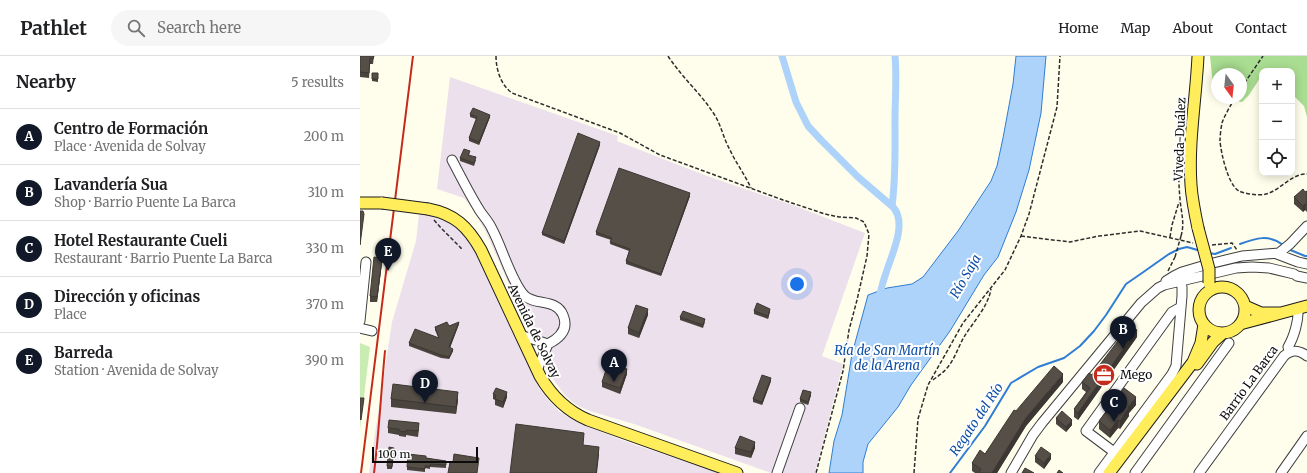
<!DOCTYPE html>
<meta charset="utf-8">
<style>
body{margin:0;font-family:Merriweather,serif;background:#f6f6f6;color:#202124}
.controls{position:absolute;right:12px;top:12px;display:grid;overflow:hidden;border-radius:8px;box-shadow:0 2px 10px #0003}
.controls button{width:36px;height:36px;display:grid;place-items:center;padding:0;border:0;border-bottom:1px solid #e0e0e0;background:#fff;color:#202124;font:20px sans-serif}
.compass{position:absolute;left:851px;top:12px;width:36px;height:36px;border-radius:50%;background:#fff;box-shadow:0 2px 10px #0003;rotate:165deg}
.scale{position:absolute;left:12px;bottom:10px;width:106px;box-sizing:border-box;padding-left:4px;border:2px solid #0c0c0c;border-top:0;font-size:11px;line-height:14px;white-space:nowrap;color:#0c0c0c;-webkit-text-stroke:3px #fff;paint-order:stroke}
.you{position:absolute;left:437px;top:228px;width:14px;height:14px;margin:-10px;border:3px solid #fff;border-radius:50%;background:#1a73e8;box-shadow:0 0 0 6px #1a73e833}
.badge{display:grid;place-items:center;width:26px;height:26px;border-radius:50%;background:#111827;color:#fff;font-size:13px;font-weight:700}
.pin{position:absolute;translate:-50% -33px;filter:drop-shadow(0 1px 2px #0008)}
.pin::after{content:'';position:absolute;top:21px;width:14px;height:12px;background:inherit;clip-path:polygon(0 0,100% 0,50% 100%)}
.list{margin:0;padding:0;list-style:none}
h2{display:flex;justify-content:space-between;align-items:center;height:52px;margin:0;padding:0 16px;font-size:17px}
h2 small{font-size:13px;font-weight:400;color:#757577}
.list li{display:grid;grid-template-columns:26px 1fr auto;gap:12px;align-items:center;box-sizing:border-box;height:56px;padding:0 16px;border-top:1px solid #e0e0e0}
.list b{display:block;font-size:15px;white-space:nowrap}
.list p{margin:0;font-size:13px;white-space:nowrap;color:#757577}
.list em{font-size:13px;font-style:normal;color:#757577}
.icon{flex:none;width:22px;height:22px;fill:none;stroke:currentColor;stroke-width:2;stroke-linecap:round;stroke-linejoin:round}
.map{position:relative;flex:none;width:947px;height:417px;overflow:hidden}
header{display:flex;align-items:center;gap:24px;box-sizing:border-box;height:56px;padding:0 20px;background:#fff;border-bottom:1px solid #e0e0e0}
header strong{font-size:19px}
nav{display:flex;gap:22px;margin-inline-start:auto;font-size:14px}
.search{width:280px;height:36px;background:#f6f6f6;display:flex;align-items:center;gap:10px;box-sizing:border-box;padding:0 14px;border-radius:22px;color:#757577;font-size:15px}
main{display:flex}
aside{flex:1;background:#fff}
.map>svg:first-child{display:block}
.industrial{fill:#ece0ec}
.green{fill:#c9ecb3}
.forest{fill:#a9dd91}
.water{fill:#add3fa;stroke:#2f7dd5}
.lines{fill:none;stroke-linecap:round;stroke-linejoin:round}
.stream{stroke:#2f7dd5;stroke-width:2}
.canal{stroke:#add3fa;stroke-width:7}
.minor-casing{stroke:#3f3f3f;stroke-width:11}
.major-casing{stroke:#1d1d1d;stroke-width:13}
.path{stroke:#2e2e2e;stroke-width:1.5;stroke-dasharray:4 2;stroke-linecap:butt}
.minor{stroke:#fff;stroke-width:9}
.major{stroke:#ffed5c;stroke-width:11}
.rail{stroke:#c52b1c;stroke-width:2}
.major-bridge-casing{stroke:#1d1d1d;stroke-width:13;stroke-linecap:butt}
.path-bridge{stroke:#2e2e2e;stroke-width:1.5;stroke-dasharray:4 2;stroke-linecap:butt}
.major-bridge{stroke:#ffed5c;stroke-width:11}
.wall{fill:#4a443e}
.shaded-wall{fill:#3c3732}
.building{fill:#564f48;stroke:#3c3732}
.labels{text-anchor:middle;stroke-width:4;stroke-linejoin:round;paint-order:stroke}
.street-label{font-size:12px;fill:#0c0c0c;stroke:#fff}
.poi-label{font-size:12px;fill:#0c0c0c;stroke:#fff;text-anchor:start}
.water-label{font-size:13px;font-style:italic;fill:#0e4fa5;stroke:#fff}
</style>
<header>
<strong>Pathlet</strong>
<div class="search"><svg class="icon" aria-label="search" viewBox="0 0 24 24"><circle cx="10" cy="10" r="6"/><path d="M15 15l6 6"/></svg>Search here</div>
<nav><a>Home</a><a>Map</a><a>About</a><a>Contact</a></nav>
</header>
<main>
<aside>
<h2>Nearby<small>5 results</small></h2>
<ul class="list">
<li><span class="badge">A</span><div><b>Centro de Formación</b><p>Place · Avenida de Solvay</p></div><em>200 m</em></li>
<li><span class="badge">B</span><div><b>Lavandería Sua</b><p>Shop · Barrio Puente La Barca</p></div><em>310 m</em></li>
<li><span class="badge">C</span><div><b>Hotel Restaurante Cueli</b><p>Restaurant · Barrio Puente La Barca</p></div><em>330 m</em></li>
<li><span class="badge">D</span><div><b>Dirección y oficinas</b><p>Place</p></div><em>370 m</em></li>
<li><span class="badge">E</span><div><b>Barreda</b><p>Station · Avenida de Solvay</p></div><em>390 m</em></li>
</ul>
</aside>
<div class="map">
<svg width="947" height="417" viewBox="0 0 947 417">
<rect width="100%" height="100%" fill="#fffeec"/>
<path class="industrial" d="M 90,21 L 258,80 L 257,85 L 347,120 L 438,151 L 505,177 L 462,300 L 483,308 L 455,417 L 411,417 L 274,368 L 233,356 L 220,351 L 211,345 L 203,337 L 186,313 L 127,178 L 112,152 L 104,142 L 77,133 Z
M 59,158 L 66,158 L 87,166 L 98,172 L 108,182 L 123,211 L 179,332 L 188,344 L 200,356 L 223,369 L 270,387 L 359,417 L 9,417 L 32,266 L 56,185 Z"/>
<path class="green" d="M 0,287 L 10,291 L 0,373 Z"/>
<path class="forest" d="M 850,0 L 947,0 L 947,61 L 944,50 L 932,38 L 932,15 L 902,15 L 902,19 L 889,39 L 882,46 L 863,42 L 881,42 L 881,18 L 857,18 L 857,41 L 854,40 Z"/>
<path class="water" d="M 656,0 L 686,0 L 681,57 L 669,114 L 656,156 L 638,201 L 624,219 L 590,275 L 551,329 L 538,351 L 508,388 L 503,406 L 503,417 L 469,417 L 474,385 L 482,359 L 492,298 L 508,239 L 527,232 L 552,228 L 563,221 L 598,175 L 631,125 L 637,110 L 643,82 L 653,28 Z"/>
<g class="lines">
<path class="stream" d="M 880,188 C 896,182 909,178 923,189
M 928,193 L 945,200 L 947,200
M 849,197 L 855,198 L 871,192
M 590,417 L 625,370 L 651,327 L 678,311 L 704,302 L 720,290 L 734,275 L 746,259 L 766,228 L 782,217 L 809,198 L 819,193 L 827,191 L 841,195"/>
<path class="canal" d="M 422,0 L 436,46 L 448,70 L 461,84 L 498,121 L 533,151 C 548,167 531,200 526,217 C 523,225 521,234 519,242
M 532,150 C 536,120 535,94 535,64 C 535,43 537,22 535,0"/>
<g class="minor-casing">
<path id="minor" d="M 92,104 C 101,121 110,139 120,155 C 124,161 129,166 132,173 C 142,191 151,225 164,239 C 174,250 196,242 203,259 C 209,273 200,282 188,288 L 160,279
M 917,198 L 938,206 L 947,208
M 806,225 L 814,220 L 822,216 L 849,208 L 882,200 L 919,197 L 930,188 L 947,170
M 0,265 L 6,206
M 0,272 L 12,275
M 929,295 L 928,291 C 934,281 939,264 938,252
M 177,314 L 188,288
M 758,399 L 726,375 L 812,256 L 821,251
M 417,417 L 440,352
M 651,417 L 673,379 L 682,367 L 781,247 L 798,232 L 804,229 L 876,212 L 892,211 L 909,212 L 934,218 L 937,220 L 947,222
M 739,417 L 812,318 L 816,310 L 822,240 L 822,231 L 820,224
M 775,417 L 869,287
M 839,417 L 924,300 C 932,293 939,294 947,300
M 921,417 L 947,380"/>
</g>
<g class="major-casing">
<path id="major" d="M 838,0 C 836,43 828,86 831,129 C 832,144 835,158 838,172
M 0,147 L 22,147
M 68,153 C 95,158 108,171 121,194 L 180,320 C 191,339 207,355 228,364 L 377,417
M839 254a23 23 0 1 1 46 0a23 23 0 1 1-46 0Z
M 921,257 L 947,250
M 880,268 L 921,257 L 901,257 L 885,250
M 837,308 L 853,286 L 863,277
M 749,417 L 833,306 L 841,287 L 844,268"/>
</g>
<path class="path" d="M 136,0 C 136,14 141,29 152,37 L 260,77 L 300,99 L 423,144 L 465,158 L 479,161 L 496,162 L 504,166 L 509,178 L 507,200 L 497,244 L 489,274 L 483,315 L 456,417
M 308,0 C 321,20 339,36 352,55 C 361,67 363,82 370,94 C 376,107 385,119 391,132
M 881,32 L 903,0
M 874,42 C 871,50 865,58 862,67 C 861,72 860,80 860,85 C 861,97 868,129 879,135 C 886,138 899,140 906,138 C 921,134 932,117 947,118
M 74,164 L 81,172 L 101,192 L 101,194
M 661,180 L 710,186 L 739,180 L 780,175 L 833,187
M 821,180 C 825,167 821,156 820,143 C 818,121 818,99 822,77
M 810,181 L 812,169 L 819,146
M 852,189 L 872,187 L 877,194
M 808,215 L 815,201
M 573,324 C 578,320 583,317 587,312 C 595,303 598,291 604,281 C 613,266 628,251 631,233
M 554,417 L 558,363 L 568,329 L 603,267 L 645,214 L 661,180 L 669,158 L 697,51 L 700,0"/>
<use href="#minor" class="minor"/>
<use href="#major" class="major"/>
<path class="rail" d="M 1,417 L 53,0
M 14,417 C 19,377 21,336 25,295"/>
<g class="major-bridge-casing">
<path id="major-bridge" d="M 22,147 L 68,153
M 838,172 L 849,213 L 849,227"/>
</g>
<path class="path-bridge" d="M 815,201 L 821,180"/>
<use href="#major-bridge" class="major-bridge"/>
</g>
<path class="wall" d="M 0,0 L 14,0 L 13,8 L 10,8 L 9,22 L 0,21 Z
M 12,17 L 18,17 L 18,26 L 12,25 Z
M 110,58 L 130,61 L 119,89 L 109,85 L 109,82 L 116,63 L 110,61 Z
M 240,89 L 204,188 L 182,179 L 182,177 Z
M 110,97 L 109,99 L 116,104 L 114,110 L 100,105 L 100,102 Z
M 947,135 L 947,156 L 945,154 L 943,156 L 934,148 L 934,141 L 945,136 Z
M 330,140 L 301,220 L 266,208 L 266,205 L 269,195 L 250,188 L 251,184 L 236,179 L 236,176 Z
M 22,207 L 17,246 L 10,246 L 10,240 Z
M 394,255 L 410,255 L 408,263 L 394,258 Z
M 288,259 L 279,282 L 268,278 L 268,272 Z
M 320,261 L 345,266 L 343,272 L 320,264 Z
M 99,268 L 90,292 L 93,295 L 89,303 L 81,302 L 49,290 L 49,287 L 78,281 L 75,274 L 75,271 L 89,270 Z
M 777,281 L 718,364 L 714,361 L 714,353 L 726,336 L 722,333 L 722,326 Z
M 267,318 L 260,338 L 242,331 L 242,326 Z
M 411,325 L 402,349 L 393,346 L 393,343 Z
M 703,326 L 666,370 L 637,417 L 615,417 L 612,415 L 612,407 L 625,398 L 656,355 Z
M 133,338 L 147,341 L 143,352 L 135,349 L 135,344 L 133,343 Z
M 451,339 L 448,349 L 440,346 L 440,343 Z
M 31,343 L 98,344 L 96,358 L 31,351 Z
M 776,349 L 769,357 L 769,360 L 760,373 L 758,372 L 750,382 L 739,373 L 739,365 Z
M 696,362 L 712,369 L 706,376 L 696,368 Z
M 28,372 L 59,373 L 58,381 L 46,379 L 46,381 L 39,380 L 39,379 L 28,377 Z
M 34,392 L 32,413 L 27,413 L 27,410 Z
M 375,392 L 395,392 L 391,402 L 375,398 Z
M 675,400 L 691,403 L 684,413 L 675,406 Z
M 66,402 L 86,405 L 86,412 L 70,411 L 70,413 L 65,412 L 65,416 L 47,414 L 47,411 Z"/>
<path class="shaded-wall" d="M 130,59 L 130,61 L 119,89 L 119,86 Z
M 240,86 L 240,89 L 204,188 L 204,185 Z
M 330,137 L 330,140 L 301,220 L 301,218 Z
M 945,148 L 945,154 L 943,156 L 943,150 Z
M 22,202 L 22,207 L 17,246 L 17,241 Z
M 288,253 L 288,259 L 279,282 L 279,277 Z
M 410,253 L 410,255 L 408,263 L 408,260 Z
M 99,266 L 99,268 L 89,294 L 89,291 Z
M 777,274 L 777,281 L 718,364 L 718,357 Z
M 93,293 L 93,295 L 89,303 L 89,301 Z
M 267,313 L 267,318 L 260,338 L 260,332 Z
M 703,318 L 703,326 L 666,370 L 637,417 L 632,417 L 666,362 Z
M 411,322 L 411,325 L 402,349 L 402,346 Z
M 98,336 L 98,344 L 96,358 L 96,351 Z
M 147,336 L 147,341 L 143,352 L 143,346 Z
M 451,336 L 451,339 L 448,349 L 448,346 Z
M 776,341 L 776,349 L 769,357 L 769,360 L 760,373 L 760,365 L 768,351 Z
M 712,364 L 712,369 L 706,376 L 706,371 Z
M 758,364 L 758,372 L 750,382 L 750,374 Z
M 395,386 L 395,392 L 391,402 L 391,396 Z
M 239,391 L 239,399 L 237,417 L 236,417 Z
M 691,398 L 691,403 L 684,413 L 684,407 Z"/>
<path class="building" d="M 0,0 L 14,0 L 13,3 L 10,2 L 9,17 L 0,16 Z
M 12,17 L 18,17 L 18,23 L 12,23 Z
M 113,52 L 130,59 L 119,86 L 109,82 L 117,61 L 110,58 Z
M 218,77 L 240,86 L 204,185 L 182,177 Z
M 104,93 L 110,95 L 108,99 L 116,101 L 114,107 L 100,102 Z
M 259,112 L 330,137 L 301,218 L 266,205 L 270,193 L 250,186 L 252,182 L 236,176 Z
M 943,133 L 945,136 L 947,135 L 947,149 L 945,148 L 943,150 L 934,141 Z
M 0,155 L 3,155 L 4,158 L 0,189 Z
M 14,201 L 22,202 L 17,241 L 10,240 Z
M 397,247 L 410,253 L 408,260 L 394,255 Z
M 276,249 L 288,253 L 279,277 L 268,272 Z
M 323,255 L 345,263 L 343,269 L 320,261 Z
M 87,266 L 89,270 L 99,266 L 89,291 L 93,293 L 89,301 L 81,299 L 49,287 L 55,273 L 79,282 L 75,271 Z
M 770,269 L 777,274 L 718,357 L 714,353 L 730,332 L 722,326 L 729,317 L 732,319 Z
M 251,307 L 267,313 L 260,332 L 242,326 L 246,314 L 248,315 Z
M 694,310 L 703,318 L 666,362 L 632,417 L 619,417 L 621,413 L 612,407 L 620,394 L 625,398 L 654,354 L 656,355 Z
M 402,319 L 411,322 L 402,346 L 393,343 Z
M 33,328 L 98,336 L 96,351 L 31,343 Z
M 136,332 L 147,336 L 143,346 L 135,343 L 136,339 L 133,338 Z
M 764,332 L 776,341 L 768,351 L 769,352 L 760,365 L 758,364 L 750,374 L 739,365 Z
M 443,334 L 451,336 L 448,346 L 440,343 Z
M 0,342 L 4,342 L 1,364 L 0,363 Z
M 702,355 L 712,364 L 706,371 L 696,362 Z
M 29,364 L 59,367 L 58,375 L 46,374 L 46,376 L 39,375 L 39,373 L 28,372 Z
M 156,368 L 224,377 L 223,389 L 239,391 L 236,417 L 150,417 Z
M 380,380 L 395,386 L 391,396 L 375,392 Z
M 29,391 L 34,392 L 32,411 L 27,410 Z
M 681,391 L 691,398 L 684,407 L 675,400 Z
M 48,398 L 66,400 L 66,402 L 86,405 L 86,409 L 70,408 L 70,410 L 65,410 L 65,413 L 47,411 Z
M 94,398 L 119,402 L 117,417 L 88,417 L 90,406 L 93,406 Z
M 665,412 L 674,417 L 662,417 Z
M 699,414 L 703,417 L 697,417 Z"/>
<defs>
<g id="office-disc" transform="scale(1.15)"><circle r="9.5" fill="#c52b1c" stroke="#fff"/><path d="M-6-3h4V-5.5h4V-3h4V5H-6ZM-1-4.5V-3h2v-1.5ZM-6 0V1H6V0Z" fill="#fff"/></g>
</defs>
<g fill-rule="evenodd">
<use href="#office-disc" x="744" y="319"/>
</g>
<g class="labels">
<g class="street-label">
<text transform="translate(820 83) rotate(-88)" y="4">Viveda-Duález</text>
<text transform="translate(174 275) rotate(64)" y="4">Avenida de Solvay</text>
<text transform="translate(889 327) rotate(-54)" y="4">Barrio La Barca</text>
</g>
<g class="poi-label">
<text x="760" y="323">Mego</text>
</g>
<g class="water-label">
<text transform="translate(605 220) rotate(-60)" y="5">Río Saja</text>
<text x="527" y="299">Ría de San Martín<tspan x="527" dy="15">de la Arena</tspan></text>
<text transform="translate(616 363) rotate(-56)" y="5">Regato del Río</text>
</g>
</g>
</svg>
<div class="controls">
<button>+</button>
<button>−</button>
<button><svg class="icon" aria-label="locate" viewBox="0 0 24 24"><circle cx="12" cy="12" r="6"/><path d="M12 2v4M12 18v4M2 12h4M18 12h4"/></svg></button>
</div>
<svg class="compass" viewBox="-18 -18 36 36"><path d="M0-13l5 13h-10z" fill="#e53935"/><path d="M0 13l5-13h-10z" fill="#757577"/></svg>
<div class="scale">100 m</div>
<div class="you"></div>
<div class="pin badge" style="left:254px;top:326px">A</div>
<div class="pin badge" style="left:763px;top:293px">B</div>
<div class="pin badge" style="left:754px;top:366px">C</div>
<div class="pin badge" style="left:65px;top:347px">D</div>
<div class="pin badge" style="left:28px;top:215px">E</div>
</div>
</main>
